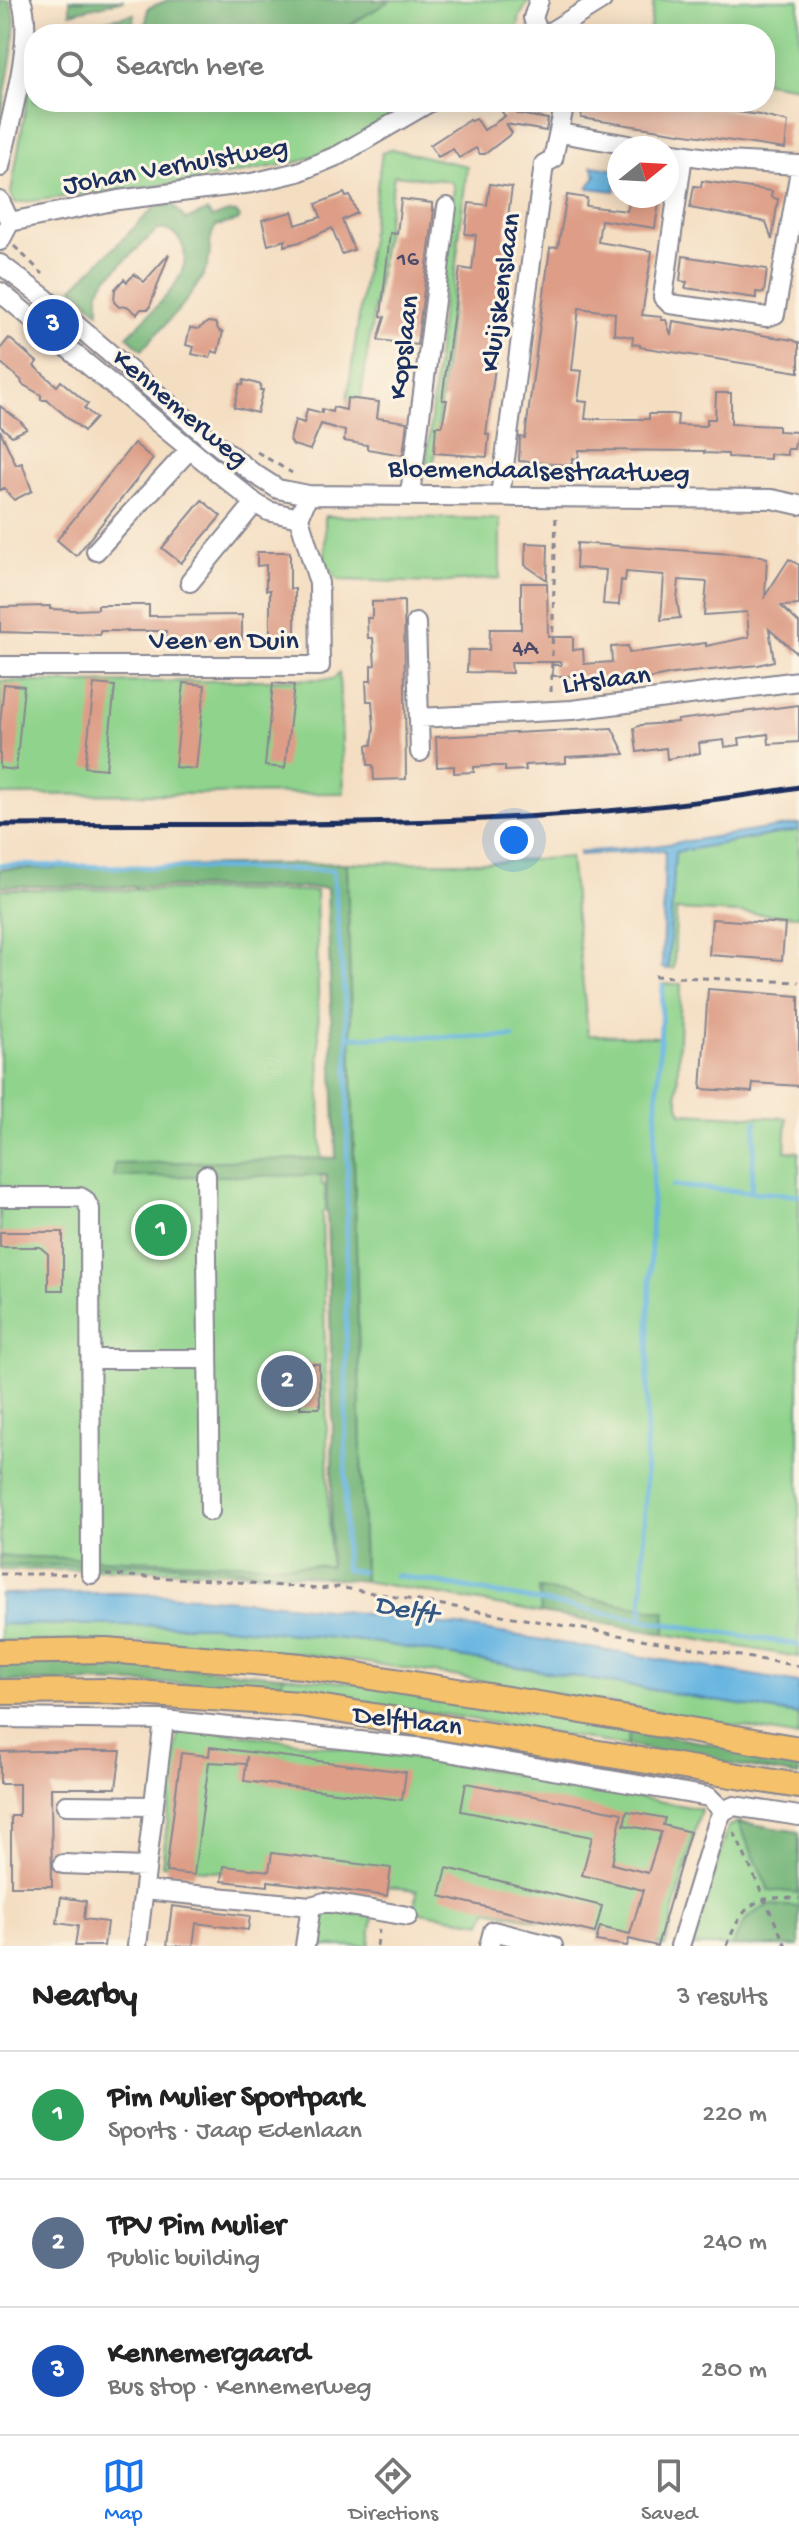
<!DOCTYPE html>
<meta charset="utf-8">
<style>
body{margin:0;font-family:"Gochi Hand",sans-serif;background:#f6f6f6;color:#222}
.compass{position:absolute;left:607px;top:136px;width:72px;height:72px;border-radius:50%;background:#fff;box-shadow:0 4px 20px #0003;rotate:72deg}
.you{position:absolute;left:514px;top:840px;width:28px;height:28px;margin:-20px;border:6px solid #fff;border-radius:50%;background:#1a73e8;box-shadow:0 0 0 12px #1a73e833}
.badge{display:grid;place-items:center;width:52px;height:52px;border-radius:50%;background:#1a73e8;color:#fff;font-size:26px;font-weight:700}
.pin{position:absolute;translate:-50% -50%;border:4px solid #fff;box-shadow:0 2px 8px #0006}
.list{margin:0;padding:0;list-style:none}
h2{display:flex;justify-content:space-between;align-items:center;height:104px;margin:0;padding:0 32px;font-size:34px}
h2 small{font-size:26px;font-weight:400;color:#767676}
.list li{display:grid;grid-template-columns:52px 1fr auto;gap:24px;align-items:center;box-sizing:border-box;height:128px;padding:0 32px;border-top:2px solid #e0e0e0}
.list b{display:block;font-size:30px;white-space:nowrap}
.list p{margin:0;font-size:26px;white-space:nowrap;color:#767676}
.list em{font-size:26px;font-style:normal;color:#767676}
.icon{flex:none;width:44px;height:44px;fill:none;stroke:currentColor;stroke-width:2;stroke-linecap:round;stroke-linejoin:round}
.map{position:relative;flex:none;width:799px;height:1946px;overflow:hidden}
.search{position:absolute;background:#fff;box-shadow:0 4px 20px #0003;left:24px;right:24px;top:24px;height:88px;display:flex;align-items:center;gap:20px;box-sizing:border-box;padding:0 28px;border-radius:32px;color:#767676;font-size:30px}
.sheet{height:488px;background:#fff}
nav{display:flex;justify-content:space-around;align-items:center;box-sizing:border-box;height:112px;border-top:2px solid #e0e0e0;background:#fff;font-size:22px;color:#767676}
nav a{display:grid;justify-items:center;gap:4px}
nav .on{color:#1a73e8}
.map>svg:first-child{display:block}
.green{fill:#8fd38c;stroke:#558175;stroke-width:2}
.forest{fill:#73b578;stroke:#47726b;stroke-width:2}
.water{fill:#67b5e1;stroke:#4172a0;stroke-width:2}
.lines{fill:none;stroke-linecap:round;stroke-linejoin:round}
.stream{stroke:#67b5e1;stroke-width:5}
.building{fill:#dd9d86}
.minor-casing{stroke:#888690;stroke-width:22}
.major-casing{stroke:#888690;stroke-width:28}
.path{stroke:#888690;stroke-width:3;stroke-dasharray:6 6;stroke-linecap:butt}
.minor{stroke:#fff;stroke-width:18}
.major{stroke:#f5c16b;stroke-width:24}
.rail{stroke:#1b2f5e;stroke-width:5}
.labels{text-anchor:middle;stroke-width:6;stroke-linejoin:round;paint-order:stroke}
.number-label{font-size:24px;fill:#4c4a68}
.street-label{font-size:28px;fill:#1b2f5e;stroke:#fcf5e5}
.water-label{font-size:30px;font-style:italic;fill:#325785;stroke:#fcf5e5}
</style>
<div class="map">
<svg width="799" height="1946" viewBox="0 0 799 1946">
<rect width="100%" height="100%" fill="#fcf5e5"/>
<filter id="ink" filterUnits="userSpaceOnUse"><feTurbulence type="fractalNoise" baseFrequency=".0125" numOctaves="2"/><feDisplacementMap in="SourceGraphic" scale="16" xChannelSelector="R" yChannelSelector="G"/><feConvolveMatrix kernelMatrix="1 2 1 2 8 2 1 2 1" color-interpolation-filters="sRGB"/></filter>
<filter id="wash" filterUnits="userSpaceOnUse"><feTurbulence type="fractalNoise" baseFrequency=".006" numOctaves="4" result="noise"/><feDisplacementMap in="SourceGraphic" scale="32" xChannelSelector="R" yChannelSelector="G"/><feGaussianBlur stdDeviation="1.8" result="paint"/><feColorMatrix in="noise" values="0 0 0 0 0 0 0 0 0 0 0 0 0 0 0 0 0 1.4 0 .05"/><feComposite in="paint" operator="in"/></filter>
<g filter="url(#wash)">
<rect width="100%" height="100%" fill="#f4dec2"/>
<path class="green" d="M 309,0 L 529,0 L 520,16 L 516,34 L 259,34 Z
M 654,0 L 799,0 L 799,87 L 765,82 L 765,34 L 649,34 Z
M 34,80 L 34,102 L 417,102 L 336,148 L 298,162 L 194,181 L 15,203 L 11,193 L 29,88 L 33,88 Z
M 391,149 L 467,166 L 433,469 L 426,469 L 454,186 L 450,181 L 394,175 L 360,403 L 347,401 L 382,152 Z
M 325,516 L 500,519 L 500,578 L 436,583 L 338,580 L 325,562 Z
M 339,673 L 344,793 L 0,795 L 0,681 L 81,683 L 333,679 Z
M 799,830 L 799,916 L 676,910 L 674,968 L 668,969 L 675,852 Z
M 570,857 L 588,1035 L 661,1037 L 663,984 L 681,984 L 677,1095 L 681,1113 L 787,1118 L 785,1151 L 799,1152 L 799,1657 L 665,1634 L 665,1612 L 540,1589 L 541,1613 L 364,1581 L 347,863 L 492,862 Z
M 0,889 L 316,891 L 322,1185 L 325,1185 L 326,1210 L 322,1211 L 330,1575 L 128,1569 L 0,1570 Z
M 0,1624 L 217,1626 L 372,1642 L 799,1715 L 799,1737 C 626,1707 453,1672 279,1651 C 186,1639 93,1641 0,1641 Z
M 284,1676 L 362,1684 L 630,1730 L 627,1746 L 441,1714 L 277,1692 Z
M 179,1726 L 463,1765 L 701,1809 L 665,1946 L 487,1910 L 482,1923 L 415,1911 L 417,1890 L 329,1880 L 327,1885 L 162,1865 Z
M 738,1822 L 799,1832 L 799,1946 L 693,1946 L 728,1827 Z
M 324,1909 L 373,1915 L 369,1946 L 320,1946 Z"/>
<path class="forest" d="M 0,0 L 10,0 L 15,18 L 14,41 L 0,123 Z
M 70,0 L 124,0 L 70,13 Z
M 168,0 L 391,0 L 335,34 L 145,34 L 148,8 Z
M 134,14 L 132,34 L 73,34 L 81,26 Z
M 173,205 L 186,220 L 207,211 L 212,218 L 228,212 L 236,213 L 240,217 L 238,221 L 216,226 C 206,241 213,255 206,269 C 192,300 164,324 142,350 L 127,336 C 148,314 203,272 179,239 C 172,231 167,229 157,230 L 106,279 L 99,290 L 99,312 L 73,288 L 155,207 Z
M 347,863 L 364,1581 L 214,1567 L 149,1564 L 0,1566 L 0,1556 L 330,1566 L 333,1423 L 326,1175 L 114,1177 L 114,1164 L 336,1158 L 327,888 L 0,886 L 0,869 Z
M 539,1589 L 665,1612 L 665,1634 L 541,1613 Z
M 44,1661 L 148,1664 L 284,1676 L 277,1692 L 198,1684 L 0,1681 L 0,1662 Z
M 630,1730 L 799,1759 L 799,1776 L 627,1746 Z
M 738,1822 L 799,1832 L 799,1893 L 769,1890 Z
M 769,1905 L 799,1907 L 799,1946 L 733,1946 C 740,1925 748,1914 769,1905 Z"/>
<path class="water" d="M 592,166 L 618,170 L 615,191 L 588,188 L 596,176 Z
M 799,824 L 799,830 L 675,852 L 668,969 L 662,968 L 665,850 L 579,855 L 579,852 L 655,846 Z
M 120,1593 C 204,1596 289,1604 373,1615 C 402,1618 430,1625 459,1626 L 799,1683 L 799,1715 L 372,1642 L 217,1626 L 0,1624 L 0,1594 Z"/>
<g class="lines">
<path class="stream" d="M 0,865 L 333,870 L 348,1037
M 673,1186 L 751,1192 L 756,1122
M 751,1192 L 799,1195
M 361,1572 L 345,1569 L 348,1037 L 513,1037
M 395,1575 L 642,1620 L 799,1645
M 642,1620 L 652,1197 L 663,986"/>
</g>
<g id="blocks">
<path class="building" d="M 495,102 L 534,102 L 518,114 L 548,119 L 546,131 L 506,124 L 512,133 L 485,154 L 480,154 L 476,148 L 459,158 L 453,149 L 438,157 L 430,145 L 470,119 L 471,121 L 476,118 L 484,130 L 505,116 Z
M 583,102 L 668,102 L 759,115 L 788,122 L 785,149 L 581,118 Z
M 702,181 L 772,191 L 771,197 L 778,199 L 772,240 L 766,222 L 690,208 L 694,186 L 701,187 Z
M 490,184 L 512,187 L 505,239 L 512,241 L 486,434 L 489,435 L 487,457 L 434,453 L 436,426 L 442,426 L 447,400 L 442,400 L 460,268 L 472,270 L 476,235 L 465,234 L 469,203 L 487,205 Z
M 344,193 L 346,197 L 350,196 L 357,213 L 342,220 L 354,250 L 342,254 L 332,228 L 300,242 L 284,246 L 286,240 L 268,245 L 262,220 L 292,212 L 292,210 L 296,225 L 321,217 L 316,204 Z
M 567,195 L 587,198 L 586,206 L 627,211 L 631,196 L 660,196 L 655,228 L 601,220 L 598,242 L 652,251 L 642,315 L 662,317 L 661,320 L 666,320 L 671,335 L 673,321 L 793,340 L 799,343 L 799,372 L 640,347 L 640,345 L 632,344 L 633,337 L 614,334 L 615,313 L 579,308 L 572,370 L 582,371 L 578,401 L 587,402 L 585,419 L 649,419 L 649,414 L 672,414 L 678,415 L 677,425 L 704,426 L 707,425 L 707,419 L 715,419 L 716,393 L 731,393 L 731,424 L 778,426 L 778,431 L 797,432 L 794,449 L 787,449 L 787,455 L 770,454 L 770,459 L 728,457 L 728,454 L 704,453 L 704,451 L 579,450 L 578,459 L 572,458 L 572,464 L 568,465 L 519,461 L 520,437 L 525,438 L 550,248 L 558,247 Z
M 401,199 L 432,203 L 432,211 L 434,210 L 417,345 L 378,340 L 385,317 L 381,316 L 390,233 L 397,234 Z
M 169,254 L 149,309 L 141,309 L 137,314 L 127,306 L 119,307 L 114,302 L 115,289 L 124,279 L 127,282 L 134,274 L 144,282 Z
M 683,256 L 767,269 L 764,293 L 756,292 L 756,298 L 685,288 L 687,282 L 680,281 Z
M 208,322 L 215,323 L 219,331 L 223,332 L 218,353 L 212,351 L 210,358 L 192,354 L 194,347 L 186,345 L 190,328 L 198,329 Z
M 9,338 L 37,362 L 34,366 L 57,386 L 61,381 L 88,404 L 84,408 L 96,418 L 84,431 L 47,400 L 41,400 L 41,395 L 22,384 L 21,380 L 0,362 L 0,349 Z
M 244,380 L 261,385 L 260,390 L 263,390 L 257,413 L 234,407 L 240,384 L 243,385 Z
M 347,398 L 379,402 L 377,418 L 407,422 L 403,455 L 367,449 L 367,445 L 344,441 L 345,431 L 321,424 L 310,450 L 293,445 L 290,440 L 295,420 L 304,423 L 307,409 L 322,413 L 322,409 L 332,412 L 333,407 L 346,410 Z
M 0,406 L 20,421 L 27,429 L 12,436 L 0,426 Z
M 0,430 L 16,465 L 22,463 L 32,491 L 14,500 L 4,488 L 0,490 Z
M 134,443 L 153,459 L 76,556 L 57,540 Z
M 202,500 L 221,516 L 181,563 L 162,548 Z
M 526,543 L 548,544 L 547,580 L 525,565 Z
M 577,543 L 761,556 L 767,558 L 765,596 L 789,559 L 799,565 L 799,605 L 781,606 L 799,623 L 799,655 L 769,629 L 774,661 L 758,665 L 673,674 L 637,681 L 585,685 L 584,676 L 553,676 L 552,665 L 561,665 L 561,662 L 511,662 L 512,673 L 467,672 L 468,650 L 489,650 L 490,629 L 521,629 L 521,583 L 547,583 L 548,637 L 573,637 L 573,650 L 583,649 L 584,664 L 612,662 L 611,647 L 628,646 L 629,653 L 706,643 L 706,646 L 749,637 L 747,612 L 704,615 L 707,582 L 679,580 L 677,600 L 680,618 L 661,620 L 664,575 L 626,572 L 625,581 L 621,580 L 619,605 L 603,604 L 606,570 L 576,568 Z
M 257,552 L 290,552 L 290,589 L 295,589 L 295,640 L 270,640 L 270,590 L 266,590 L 266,565 L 257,566 Z
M 404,601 L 406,779 L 374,780 L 373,765 L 368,765 L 367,745 L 372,745 L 374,729 L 372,701 L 367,701 L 366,681 L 371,681 L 371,666 L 375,665 L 373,638 L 368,638 L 367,618 L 372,618 L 372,602 Z
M 98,605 L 149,605 L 149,616 L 242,615 L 242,640 L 166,640 L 166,631 L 100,631 L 100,635 L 0,632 L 0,607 L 50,606 L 50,609 L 74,610 L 98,609 Z
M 184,683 L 205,685 L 196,769 L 175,767 Z
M 273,683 L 294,685 L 285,768 L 265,766 Z
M 4,684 L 24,686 L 16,770 L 0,768 L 0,725 Z
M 94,684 L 115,686 L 106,769 L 85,767 Z
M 799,705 L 799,742 L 769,744 L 768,734 L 739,738 L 740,745 L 725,747 L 724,740 L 699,743 L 700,753 L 667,759 L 666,748 L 637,752 L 634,728 L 641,725 L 678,722 L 677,720 Z
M 612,728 L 625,754 L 566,757 L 566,763 L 525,765 L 526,770 L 505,771 L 505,766 L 490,766 L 474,767 L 474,772 L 454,773 L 454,766 L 437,767 L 436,737 Z
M 712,919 L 785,924 L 782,960 L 709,955 Z
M 708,989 L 799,996 L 799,1086 L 753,1083 L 752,1092 L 701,1089 Z
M 0,1232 L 63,1232 L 63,1290 L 48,1290 L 48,1254 L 40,1247 L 0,1247 Z
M 275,1362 L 319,1364 L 320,1408 L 300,1408 L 301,1397 L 270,1400 L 269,1367 Z
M 210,1747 L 406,1772 L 402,1800 L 244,1781 L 247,1756 L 246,1764 L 209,1762 L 194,1875 L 166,1872 L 181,1753 L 209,1756 Z
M 35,1751 L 121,1751 L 116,1788 L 51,1788 L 52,1886 L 11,1886 L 11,1816 L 19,1816 L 19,1784 L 0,1784 L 0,1752 Z
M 466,1783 L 622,1813 L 612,1864 L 648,1873 L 661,1832 L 624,1825 L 627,1811 L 665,1818 L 663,1825 L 690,1832 L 657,1946 L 629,1939 L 627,1946 L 596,1941 L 600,1927 L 630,1934 L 643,1890 L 582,1875 L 592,1837 L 461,1811 Z
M 272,1853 L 391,1868 L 387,1896 L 268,1881 L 268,1886 L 222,1881 L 224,1866 L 269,1871 Z
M 447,1868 L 602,1906 L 595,1933 L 440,1896 Z
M 61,1897 L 86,1901 L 84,1919 L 107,1922 L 104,1946 L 75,1946 L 78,1926 L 57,1923 Z
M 172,1906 L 250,1916 L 248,1930 L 196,1923 L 193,1946 L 167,1946 Z"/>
</g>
</g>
<g filter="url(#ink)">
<use href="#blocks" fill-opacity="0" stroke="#888690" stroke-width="2"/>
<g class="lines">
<g class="minor-casing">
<path id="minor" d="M 539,0 L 533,18 L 539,34
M 547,34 L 602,0
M 560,133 L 646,148
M 667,152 L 727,161 L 799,165
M 683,155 L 663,297 L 670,304 L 767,317 L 775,314 L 799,176
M 0,167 C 8,127 36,36 21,0
M 0,201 L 10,222 L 0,241
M 10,222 L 118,200 L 252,183 L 298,172 L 339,155 L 430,102
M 0,264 L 46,299 L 209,438 L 253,473 L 278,489 L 308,495 L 772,499 L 799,505
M 0,292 L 255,503 L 268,511 L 299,518
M 410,494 L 447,207
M 500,496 L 544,164 L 553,159 L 565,102
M 96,551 L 189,450
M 190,582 L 255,503
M 416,623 L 420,752
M 0,666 L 320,666 L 319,583 L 299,518 L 308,495
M 419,718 L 572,710 L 799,681
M 206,1175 L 210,1511
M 0,1197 L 80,1197 L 85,1200 L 90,1209 L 91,1574
M 92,1359 L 208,1359
M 0,1718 L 164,1720 L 425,1748 L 709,1797 L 723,1811
M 66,1805 L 154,1806
M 723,1811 L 734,1806 L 799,1816
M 63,1864 L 146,1867
M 144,1890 L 311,1906 L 305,1946
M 311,1906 L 325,1902 L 408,1916
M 137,1946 L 164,1720
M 489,1946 L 493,1931 L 553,1946
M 680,1946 L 718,1821 L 723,1811"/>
</g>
<g class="major-casing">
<path id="major" d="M 0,1652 L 106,1650 L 302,1666 L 576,1710 L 799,1749
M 0,1692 L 107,1691 L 300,1704 L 799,1786"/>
</g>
<path class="path" d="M 14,246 L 43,274
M 257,452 L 292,473
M 551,692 L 556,512
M 654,976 L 799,982
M 0,1574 L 75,1574
M 106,1575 L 214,1580 L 318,1589 L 338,1587 L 799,1666
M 734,1832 L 786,1946
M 377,1946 L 379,1930
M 727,1946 C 741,1906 756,1893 799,1899"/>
<use href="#minor" class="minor"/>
<use href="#major" class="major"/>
<path class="rail" d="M 0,825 C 267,823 535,832 799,787"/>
</g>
</g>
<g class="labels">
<g class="number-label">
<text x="408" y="265">16</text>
<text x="525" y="654">4A</text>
</g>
<g class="street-label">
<text transform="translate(175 163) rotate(-10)" y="10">Johan Verhulstweg</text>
<text transform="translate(498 292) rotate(-82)" y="10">Kluijskenslaan</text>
<text transform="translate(401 347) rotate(-83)" y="10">Kopslaan</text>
<text transform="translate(182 406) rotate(40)" y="10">Kennemerweg</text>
<text transform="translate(539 468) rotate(1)" y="10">Bloemendaalsestraatweg</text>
<text x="224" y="648">Veen en Duin</text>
<text transform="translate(606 677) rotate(-7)" y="10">Litslaan</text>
<text transform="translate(408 1718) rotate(7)" y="10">Delftlaan</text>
</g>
<g class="water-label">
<text transform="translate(406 1607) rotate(10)" y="10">Delft</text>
</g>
</g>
</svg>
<svg class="compass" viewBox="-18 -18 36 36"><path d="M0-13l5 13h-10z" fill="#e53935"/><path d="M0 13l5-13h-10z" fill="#767676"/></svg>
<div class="you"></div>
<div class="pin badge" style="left:161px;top:1230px;background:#2e9e5b">1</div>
<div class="pin badge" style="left:287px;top:1381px;background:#5c6f8a">2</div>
<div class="pin badge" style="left:53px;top:325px;background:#1a4fb4">3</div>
<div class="search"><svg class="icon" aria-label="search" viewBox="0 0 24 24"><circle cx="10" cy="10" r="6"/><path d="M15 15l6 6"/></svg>Search here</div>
</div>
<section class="sheet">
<h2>Nearby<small>3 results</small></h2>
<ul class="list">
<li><span class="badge" style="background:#2e9e5b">1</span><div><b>Pim Mulier Sportpark</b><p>Sports · Jaap Edenlaan</p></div><em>220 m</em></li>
<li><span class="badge" style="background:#5c6f8a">2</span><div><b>TPV Pim Mulier</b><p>Public building</p></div><em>240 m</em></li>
<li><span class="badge" style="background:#1a4fb4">3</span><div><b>Kennemergaard</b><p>Bus stop · Kennemerweg</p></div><em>280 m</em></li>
</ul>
</section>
<nav>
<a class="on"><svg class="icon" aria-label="map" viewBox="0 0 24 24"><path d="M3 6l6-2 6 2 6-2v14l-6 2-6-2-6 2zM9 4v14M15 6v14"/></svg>Map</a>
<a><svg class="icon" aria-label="directions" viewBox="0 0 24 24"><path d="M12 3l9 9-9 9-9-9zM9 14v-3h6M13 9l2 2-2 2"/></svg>Directions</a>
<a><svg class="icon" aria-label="saved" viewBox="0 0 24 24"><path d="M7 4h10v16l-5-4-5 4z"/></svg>Saved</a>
</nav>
